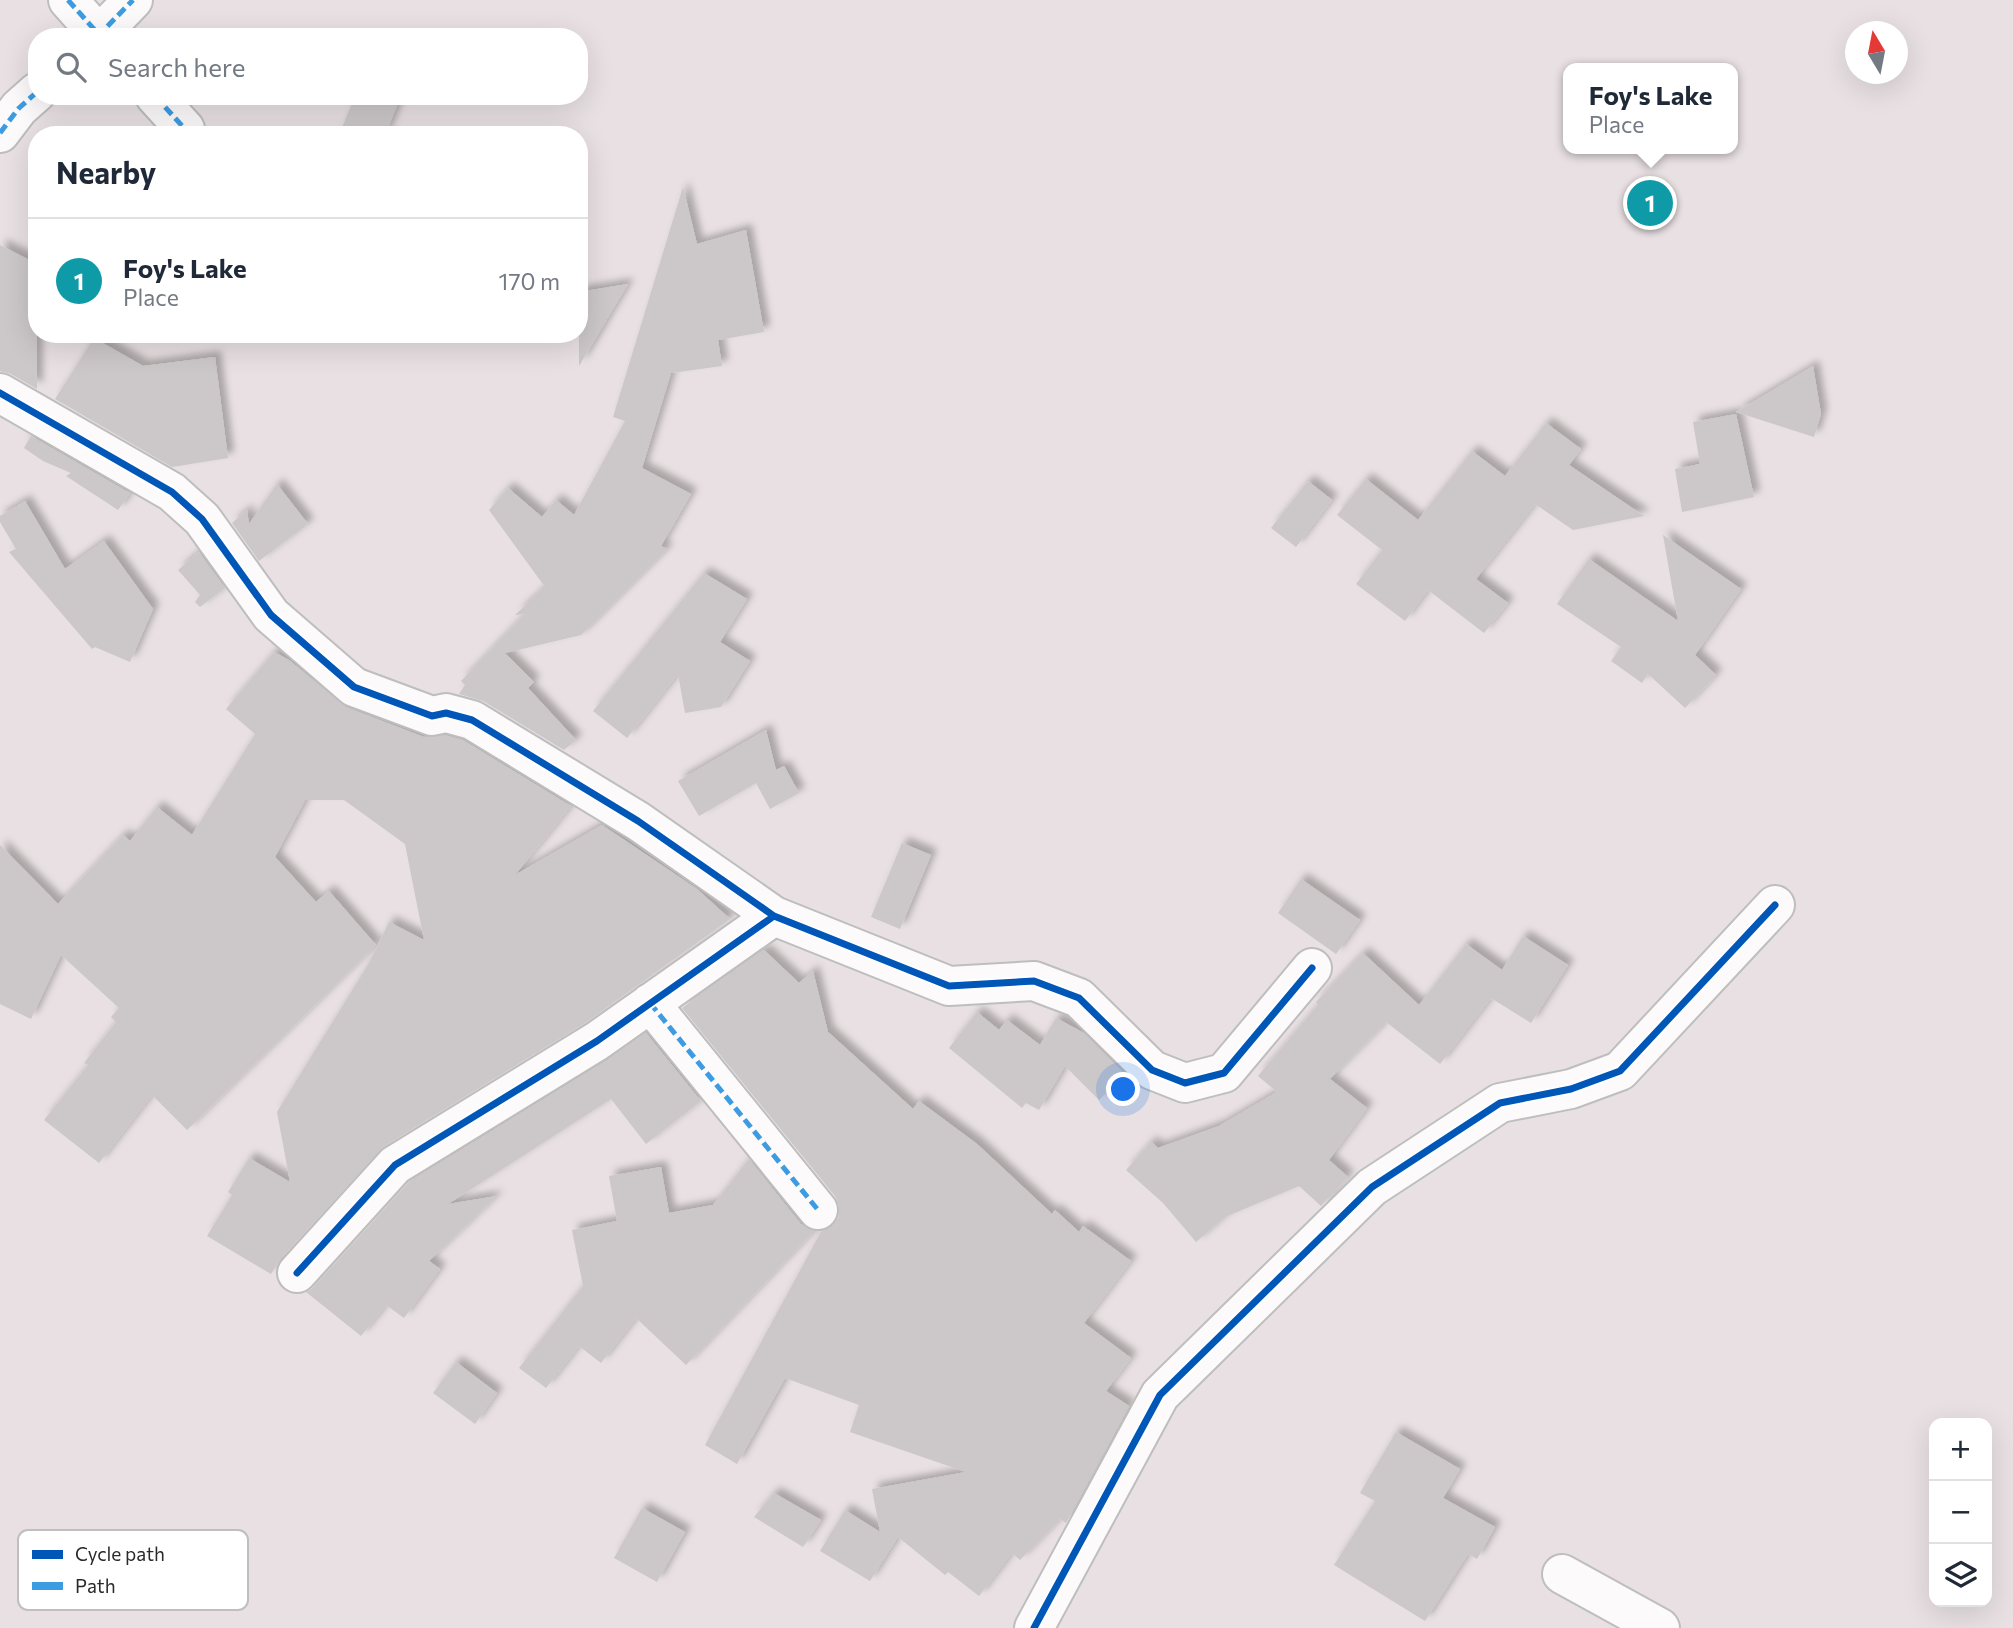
<!DOCTYPE html>
<meta charset="utf-8">
<style>
body{margin:0;font-family:Commissioner,sans-serif;background:#f2f2f3;color:#1f2937}
.controls{position:absolute;right:21px;bottom:21px;display:grid;overflow:hidden;border-radius:14px;box-shadow:0 7px 28px #0002}
.controls button{width:63px;height:63px;display:grid;place-items:center;padding:0;border:0;border-bottom:2px solid #e0e1e3;background:#fff;color:#1f2937;font:35px sans-serif}
.compass{position:absolute;left:1845px;top:21px;width:63px;height:63px;border-radius:50%;background:#fff;box-shadow:0 7px 28px #0002;rotate:350deg}
.you{position:absolute;left:1124px;top:1090px;width:24px;height:24px;margin:-18px;border:5px solid #fff;border-radius:50%;background:#1a73e8;box-shadow:0 0 0 10px #1a73e833}
.badge{display:grid;place-items:center;width:46px;height:46px;border-radius:50%;background:#6c6a6a;color:#fff;font-size:23px;font-weight:700}
.pin{position:absolute;translate:-50% -50%;border:4px solid #fff;box-shadow:0 2px 7px #0006}
.popup{position:absolute;left:1563px;top:63px;width:175px;height:91px;box-sizing:border-box;display:grid;place-content:center;border-radius:14px;background:#fff;filter:drop-shadow(0 2px 5px #0005);font-size:23px;white-space:nowrap;color:#747a83}
.popup b{font-size:26px;color:#1f2937}
.popup::after{content:'';position:absolute;left:50%;top:100%;margin-left:-14px;border:14px solid transparent;border-top-color:#fff}
.list{margin:0;padding:0;list-style:none}
h2{display:flex;justify-content:space-between;align-items:center;height:91px;margin:0;padding:0 28px;font-size:30px}
h2 small{font-size:23px;font-weight:400;color:#747a83}
.list li{display:grid;grid-template-columns:46px 1fr auto;gap:21px;align-items:center;box-sizing:border-box;height:126px;padding:0 28px;border-top:2px solid #e0e1e3}
.list b{display:block;font-size:26px;white-space:nowrap}
.list p{margin:0;font-size:23px;white-space:nowrap;color:#747a83}
.list em{font-size:23px;font-style:normal;color:#747a83}
.icon{flex:none;width:38px;height:38px;fill:none;stroke:currentColor;stroke-width:2;stroke-linecap:round;stroke-linejoin:round}
.map{position:relative;flex:none;width:2013px;height:1628px;overflow:hidden}
.search{position:absolute;background:#fff;box-shadow:0 7px 28px #0002;left:28px;top:28px;width:560px;height:77px;display:flex;align-items:center;gap:18px;box-sizing:border-box;padding:0 24px;border-radius:28px;color:#747a83;font-size:26px}
.panel{position:absolute;background:#fff;box-shadow:0 7px 28px #0002;left:28px;top:126px;width:560px;height:217px;border-radius:28px}
.map>svg:first-child{display:block}
.building{fill:#ccc7c8;filter:url(#shadow)}
.lines{fill:none;stroke-linecap:round;stroke-linejoin:round}
.minor-casing{stroke:#bebebe;stroke-width:42}
.minor{stroke:#fcfafb;stroke-width:38}
.quiet{stroke:#3d9ce1;stroke-width:5;stroke-dasharray:10 5;stroke-linecap:butt}
.cycleway-casing{stroke:#fff;stroke-width:11}
.cycleway{stroke:#0057b8;stroke-width:7}
.key{fill:#fff;stroke:#bfbfbf;stroke-width:2}
.key-label{font-size:19px;fill:#2a2a2a}
</style>
<div class="map">
<svg width="2013" height="1628" viewBox="0 0 2013 1628">
<defs>
<filter id="shadow"><feDropShadow dx="6" dy="-6" stdDeviation="3.5" flood-color="#0004"/></filter>
</defs>
<rect width="100%" height="100%" fill="#e8e0e2"/>
<path class="building" d="M 355,96 L 401,96 L 385,135 L 339,135 Z
M 683,187 L 697,244 L 746,230 L 764,332 L 718,340 L 722,366 L 671,373 L 642,468 L 691,494 L 661,546 L 667,549 L 581,635 L 505,653 L 534,682 L 528,688 L 576,740 L 564,750 L 483,701 L 459,694 L 465,685 L 461,681 L 525,614 L 515,615 L 545,587 L 489,510 L 508,488 L 542,517 L 556,500 L 574,515 L 625,421 L 613,417 Z
M 0,245 L 37,264 L 37,389 L 11,374 L 0,371 Z
M 628,284 L 579,366 L 579,292 Z
M 94,338 L 143,366 L 215,357 L 228,458 L 172,467 L 55,399 Z
M 1813,366 L 1821,414 L 1814,437 L 1736,412 Z
M 1736,414 L 1754,497 L 1682,512 L 1675,469 L 1700,464 L 1693,422 Z
M 1546,423 L 1581,449 L 1569,465 L 1644,516 L 1573,530 L 1535,504 L 1476,579 L 1508,603 L 1484,633 L 1428,590 L 1405,621 L 1356,584 L 1382,550 L 1337,515 L 1366,479 L 1418,520 L 1472,451 L 1505,476 Z
M 31,436 L 130,493 L 118,510 L 66,476 L 71,473 L 43,461 L 24,448 Z
M 1308,481 L 1332,500 L 1296,547 L 1271,528 Z
M 277,484 L 308,524 L 259,561 L 232,523 L 247,510 L 249,524 Z
M 25,501 L 65,569 L 104,541 L 153,609 L 130,662 L 95,647 L 92,649 L 9,552 L 16,549 L 0,522 L 0,516 Z
M 1663,535 L 1741,589 L 1695,655 L 1716,675 L 1685,708 L 1648,674 L 1642,683 L 1611,661 L 1621,647 L 1557,604 L 1589,559 L 1678,621 Z
M 199,552 L 225,588 L 200,607 L 195,602 L 200,595 L 178,570 Z
M 704,573 L 747,599 L 720,642 L 750,661 L 721,707 L 685,713 L 678,674 L 627,738 L 593,711 Z
M 274,652 L 289,660 L 346,707 L 424,737 L 445,735 L 463,740 L 571,806 L 515,875 L 602,825 L 697,889 L 730,919 L 585,1023 L 383,1147 L 281,1258 L 271,1274 L 207,1236 L 232,1195 L 228,1192 L 249,1158 L 290,1182 L 277,1112 L 369,963 L 389,922 L 424,940 L 405,844 L 344,800 L 305,800 L 275,857 L 316,902 L 329,891 L 376,945 L 187,1130 L 152,1095 L 99,1163 L 44,1120 L 88,1065 L 84,1063 L 116,1022 L 111,1017 L 119,1008 L 61,955 L 31,1019 L 0,1004 L 0,845 L 58,904 L 123,835 L 130,841 L 157,807 L 192,835 L 255,734 L 226,709 Z
M 766,730 L 776,770 L 784,766 L 799,793 L 770,809 L 756,783 L 699,816 L 678,781 Z
M 902,843 L 931,855 L 900,929 L 871,917 Z
M 1301,879 L 1360,920 L 1336,954 L 1278,913 Z
M 1523,936 L 1568,965 L 1531,1023 L 1491,998 L 1440,1064 L 1386,1022 L 1330,1079 L 1367,1108 L 1329,1160 L 1348,1177 L 1321,1206 L 1299,1186 L 1225,1217 L 1196,1242 L 1163,1203 L 1126,1170 L 1151,1142 L 1158,1148 L 1219,1126 L 1277,1092 L 1258,1076 L 1318,1005 L 1316,1002 L 1363,953 L 1419,1005 L 1466,944 L 1502,970 Z
M 764,950 L 799,983 L 813,971 L 828,1032 L 913,1109 L 919,1101 L 977,1144 L 1052,1214 L 1055,1210 L 1079,1232 L 1083,1226 L 1131,1261 L 1084,1323 L 1131,1358 L 1106,1391 L 1129,1406 L 1066,1523 L 1060,1519 L 1020,1560 L 1012,1553 L 979,1596 L 948,1572 L 945,1575 L 898,1537 L 870,1581 L 820,1551 L 845,1510 L 880,1532 L 872,1489 L 966,1472 L 850,1432 L 859,1405 L 785,1378 L 737,1464 L 705,1445 L 821,1232 L 832,1226 L 839,1217 L 839,1206 L 835,1196 L 682,1008 Z
M 977,1012 L 999,1030 L 1007,1020 L 1040,1045 L 1056,1018 L 1084,1033 L 1125,1074 L 1099,1100 L 1065,1066 L 1039,1110 L 1026,1103 L 1022,1108 L 949,1048 Z
M 646,1033 L 701,1101 L 646,1144 L 611,1099 L 448,1204 L 497,1196 L 429,1261 L 440,1269 L 404,1318 L 386,1305 L 361,1336 L 306,1292 L 313,1288 L 409,1182 L 608,1060 Z
M 749,1159 L 801,1224 L 814,1231 L 686,1365 L 636,1318 L 601,1363 L 579,1346 L 546,1388 L 519,1368 L 583,1286 L 572,1230 L 617,1221 L 609,1176 L 661,1167 L 669,1213 L 713,1205 Z
M 456,1362 L 497,1393 L 475,1424 L 433,1393 Z
M 1396,1432 L 1460,1469 L 1443,1498 L 1495,1527 L 1477,1559 L 1468,1554 L 1425,1621 L 1334,1565 L 1375,1501 L 1360,1493 Z
M 774,1493 L 821,1520 L 803,1547 L 754,1517 Z
M 642,1508 L 685,1532 L 657,1582 L 614,1558 Z"/>
<g class="lines">
<g class="minor-casing">
<path id="minor" d="M 68,0 L 101,37
M 97,37 L 133,0
M 155,96 L 185,129
M 0,133 L 19,108 L 37,92
M 0,393 L 172,492 L 202,519 L 271,615 L 354,687 L 432,716 L 446,713 L 472,720 L 638,821 L 774,916 L 949,986 L 1034,981 L 1079,998 L 1152,1070 L 1185,1083 L 1224,1073 L 1312,968
M 650,1003 L 818,1210
M 297,1273 L 395,1165 L 597,1041 L 774,916
M 1562,1574 L 1660,1628
M 1034,1628 L 1160,1395 L 1372,1187 L 1500,1103 L 1571,1089 L 1620,1071 L 1775,905"/>
</g>
<use href="#minor" class="minor"/>
<path class="quiet" d="M 68,0 L 101,37
M 97,37 L 133,0
M 155,96 L 185,129
M 0,133 L 19,108 L 37,92
M 650,1003 L 818,1210"/>
<g class="cycleway-casing">
<path id="cycleway" d="M 0,393 L 172,492 L 202,519 L 271,615 L 354,687 L 432,716 L 446,713 L 472,720 L 638,821 L 774,916 L 949,986 L 1034,981 L 1079,998 L 1152,1070 L 1185,1083 L 1224,1073 L 1312,968
M 297,1273 L 395,1165 L 597,1041 L 774,916
M 1034,1628 L 1160,1395 L 1372,1187 L 1500,1103 L 1571,1089 L 1620,1071 L 1775,905"/>
</g>
<use href="#cycleway" class="cycleway"/>
</g>
<rect x="18" y="1530" width="230" height="80" rx="10" class="key"/>
<rect x="32" y="1550" width="31" height="9" fill="#0057b8"/>
<rect x="32" y="1582" width="31" height="8" fill="#3d9ce1"/>
<g class="key-label">
<text x="75" y="1561">Cycle path</text>
<text x="75" y="1593">Path</text>
</g>
</svg>
<div class="controls">
<button>+</button>
<button>−</button>
<button><svg class="icon" aria-label="layers" viewBox="0 0 24 24"><path d="M12 4l9 5-9 5-9-5zM3 14l9 5 9-5"/></svg></button>
</div>
<svg class="compass" viewBox="-18 -18 36 36"><path d="M0-13l5 13h-10z" fill="#e53935"/><path d="M0 13l5-13h-10z" fill="#747a83"/></svg>
<div class="you"></div>
<div class="pin badge" style="left:1650px;top:203px;background:#0f9aa8">1</div>
<div class="popup"><b>Foy's Lake</b>Place</div>
<div class="search"><svg class="icon" aria-label="search" viewBox="0 0 24 24"><circle cx="10" cy="10" r="6"/><path d="M15 15l6 6"/></svg>Search here</div>
<section class="panel">
<h2>Nearby<small></small></h2>
<ul class="list">
<li><span class="badge" style="background:#0f9aa8">1</span><div><b>Foy's Lake</b><p>Place</p></div><em>170 m</em></li>
</ul>
</section>
</div>
